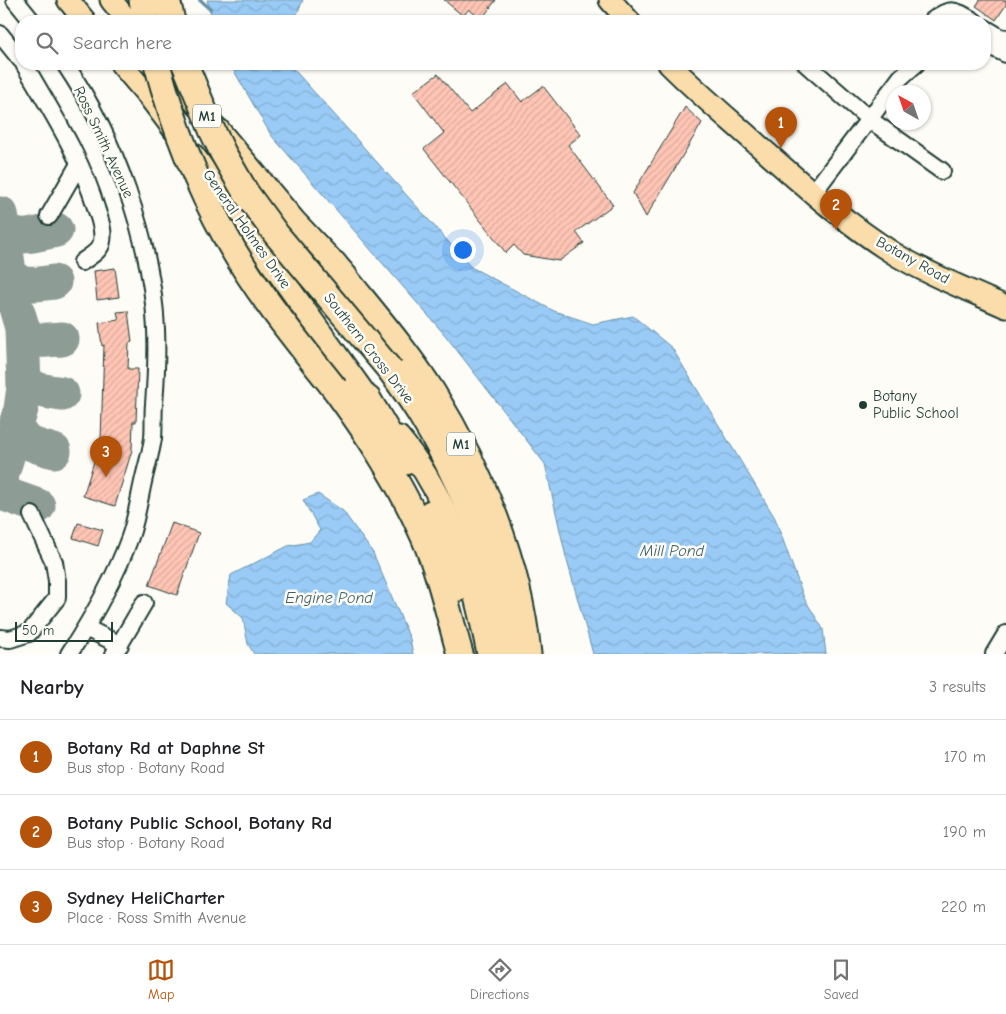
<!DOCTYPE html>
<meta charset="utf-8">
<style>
body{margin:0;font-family:"Comic Neue",sans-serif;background:#f2f2f2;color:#202124}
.compass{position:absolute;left:886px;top:85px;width:45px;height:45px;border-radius:50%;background:#fff;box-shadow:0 1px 4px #0004;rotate:320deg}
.scale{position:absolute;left:15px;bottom:12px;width:98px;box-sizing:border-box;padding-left:5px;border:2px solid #1f3d34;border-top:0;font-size:14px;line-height:18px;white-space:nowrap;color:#1f3d34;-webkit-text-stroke:4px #fdfcf7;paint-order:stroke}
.you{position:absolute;left:462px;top:249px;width:18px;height:18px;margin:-12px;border:4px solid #fff;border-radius:50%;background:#1a73e8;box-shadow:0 0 0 8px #1a73e833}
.badge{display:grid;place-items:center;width:32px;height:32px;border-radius:50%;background:#b45309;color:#fff;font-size:16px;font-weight:700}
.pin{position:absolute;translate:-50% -41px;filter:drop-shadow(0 1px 2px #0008)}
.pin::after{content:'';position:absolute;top:26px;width:18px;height:15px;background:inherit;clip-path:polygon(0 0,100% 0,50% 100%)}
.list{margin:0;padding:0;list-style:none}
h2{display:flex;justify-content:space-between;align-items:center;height:65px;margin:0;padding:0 20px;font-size:21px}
h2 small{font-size:16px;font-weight:400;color:#757577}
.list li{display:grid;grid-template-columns:32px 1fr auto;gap:15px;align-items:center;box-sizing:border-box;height:75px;padding:0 20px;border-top:1px solid #e0e0e0}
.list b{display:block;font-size:19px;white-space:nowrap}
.list p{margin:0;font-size:16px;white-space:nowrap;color:#757577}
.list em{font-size:16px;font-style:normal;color:#757577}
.icon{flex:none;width:28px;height:28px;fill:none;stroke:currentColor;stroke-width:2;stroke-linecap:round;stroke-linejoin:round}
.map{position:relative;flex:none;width:1006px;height:654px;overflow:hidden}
.search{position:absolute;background:#fff;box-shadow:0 1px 4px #0004;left:15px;right:15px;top:15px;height:55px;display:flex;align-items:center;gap:12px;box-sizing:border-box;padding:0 18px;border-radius:20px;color:#757577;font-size:19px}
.sheet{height:290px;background:#fff}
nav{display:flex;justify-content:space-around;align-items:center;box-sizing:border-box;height:70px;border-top:1px solid #e0e0e0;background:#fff;font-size:14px;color:#757577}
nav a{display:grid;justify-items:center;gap:2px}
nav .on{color:#b45309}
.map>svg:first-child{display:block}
.water{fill:url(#water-waves);stroke:#6892a8}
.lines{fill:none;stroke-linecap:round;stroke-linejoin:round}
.stream{stroke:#6892a8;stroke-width:4}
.taxiway{stroke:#8e9c96;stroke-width:35}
.building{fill:url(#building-hatch);stroke:#1f3d34}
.minor-casing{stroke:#1f3d34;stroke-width:20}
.major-casing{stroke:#1f3d34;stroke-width:25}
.highway-casing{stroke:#1f3d34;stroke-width:29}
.minor{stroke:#fdfcf7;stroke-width:16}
.major{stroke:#faddab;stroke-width:21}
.highway{stroke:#faddab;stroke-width:25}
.highway-bridge-casing{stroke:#1f3d34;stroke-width:29;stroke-linecap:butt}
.highway-bridge{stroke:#faddab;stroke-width:25}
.poi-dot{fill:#1f3d34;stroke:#fdfcf7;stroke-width:2}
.labels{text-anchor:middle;stroke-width:5;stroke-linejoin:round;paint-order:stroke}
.shield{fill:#fdfcf7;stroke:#62766e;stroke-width:1}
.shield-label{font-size:14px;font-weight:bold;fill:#1f3d34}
.street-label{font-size:15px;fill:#1f3d34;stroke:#fdfcf7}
.poi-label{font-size:15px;fill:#1f3d34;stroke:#fdfcf7;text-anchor:start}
.water-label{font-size:16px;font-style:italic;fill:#3e6064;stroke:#fdfcf7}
</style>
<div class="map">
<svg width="1006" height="654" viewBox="0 0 1006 654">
<defs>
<pattern id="water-waves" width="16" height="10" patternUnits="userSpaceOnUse" patternTransform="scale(1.25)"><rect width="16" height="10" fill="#99cbf6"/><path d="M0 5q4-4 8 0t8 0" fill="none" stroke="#83afd4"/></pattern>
<pattern id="building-hatch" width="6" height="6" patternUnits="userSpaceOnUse" patternTransform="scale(1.25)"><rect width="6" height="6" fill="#ffc5b5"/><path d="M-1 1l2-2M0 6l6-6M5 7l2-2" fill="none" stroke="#daaa9c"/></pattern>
</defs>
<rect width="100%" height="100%" fill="#fdfcf7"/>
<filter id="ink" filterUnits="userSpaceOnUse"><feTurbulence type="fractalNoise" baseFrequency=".02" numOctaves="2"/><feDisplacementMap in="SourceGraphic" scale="10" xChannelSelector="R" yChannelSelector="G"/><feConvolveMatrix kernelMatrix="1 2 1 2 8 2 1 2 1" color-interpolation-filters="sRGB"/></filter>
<g filter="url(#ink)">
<path class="water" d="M 207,0 L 303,0 L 294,21 L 213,21 Z
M 230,64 L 289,64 L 471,267 L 554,311 L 593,324 L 633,316 L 672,348 L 775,518 L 804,598 L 823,629 L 826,654 L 593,654 L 566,557 L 545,464 L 445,335 L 271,135 Z
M 318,494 L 343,511 L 373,553 L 410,639 L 413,654 L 254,654 L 248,644 L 243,618 L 226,603 L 231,575 L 288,546 L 310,542 L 320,530 L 303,500 Z"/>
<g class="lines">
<path class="stream" d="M 200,0 L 210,9"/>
<path class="taxiway" d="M 1,214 L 12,294 L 22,328 L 24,387 L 21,409 L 1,477 L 3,490 L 7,495 L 38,506
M 1,222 C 13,245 35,234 56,230
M 8,270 C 17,290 36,284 54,282
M 19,316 C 26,344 36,341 62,339
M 24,376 C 30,392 46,391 62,394
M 17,421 C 18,445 36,445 54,451"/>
</g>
<path class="building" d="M 444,0 L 496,0 L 481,20 L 469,9 L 463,16 Z
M 980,0 L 1006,0 L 1006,5 L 996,20 L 976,6 Z
M 438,74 L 470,113 L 508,84 L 522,102 L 543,86 L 581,135 L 568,145 L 613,205 L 576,232 L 584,243 L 559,261 L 523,255 L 514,245 L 506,253 L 424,149 L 444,133 L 413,92 Z
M 685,107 L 702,123 L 646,217 L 633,193 Z
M 115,268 L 119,297 L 97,300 L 94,271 Z
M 128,311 L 132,342 L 129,343 L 128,369 L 138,369 L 136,422 L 133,422 L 132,450 L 115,506 L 83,496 L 101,440 L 104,345 L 102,346 L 99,323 L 119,320 L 117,312 Z
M 78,523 L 103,530 L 98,546 L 73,538 Z
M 172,523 L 199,533 L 177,595 L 149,585 Z"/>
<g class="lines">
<g class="minor-casing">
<path id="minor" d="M 15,0 L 32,21
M 932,21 C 950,6 955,10 974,21
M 985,28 L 1000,37 L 1006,38
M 0,34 L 21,60
M 985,44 L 1006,54
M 24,64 C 51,111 82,158 97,211 C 100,220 104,231 102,241 C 101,251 90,256 82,262
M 65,64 C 114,136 152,241 156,329 C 157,354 156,379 154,404 C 153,415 154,427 153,438 C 151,453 146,468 143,482 C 139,500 136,520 130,537 C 115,579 93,617 69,654
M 806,64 L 869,119 L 942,171
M 813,193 L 901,77 L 916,64
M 49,216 L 79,164
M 86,628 L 120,645
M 0,638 L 10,639 L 29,633 L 57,598 L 57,581 L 54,562 L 32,515
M 114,654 L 144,603
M 994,654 L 1006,634"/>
</g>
<g class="major-casing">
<path id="major" d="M 68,0 L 85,21
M 111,0 L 128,21
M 610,0 L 629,21
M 121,64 L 150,98 L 174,130
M 163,64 L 198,106
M 669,64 C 698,93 729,119 759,146 C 801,183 845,223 893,253 C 927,274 969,290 1006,307
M 218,129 L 295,221 L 346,275
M 193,154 L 378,412
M 399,437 C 450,497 473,578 488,654"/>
</g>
<g class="highway-casing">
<path id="highway" d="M 142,0 L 146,21
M 167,0 L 172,21
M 334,264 C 367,306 404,347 433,393 C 481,471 519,562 528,654
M 391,371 C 401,385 412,400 421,415 C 466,488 496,569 509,654
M 335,389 C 370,437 400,482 424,537 C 440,574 449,615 460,654
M 368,399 L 405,462
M 431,513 L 447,548 L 459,588"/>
</g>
<use href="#minor" class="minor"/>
<use href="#major" class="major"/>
<use href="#highway" class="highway"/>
<g class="highway-bridge-casing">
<path id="highway-bridge" d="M 157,64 C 173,123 196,183 226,237 C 256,292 297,341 335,389
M 185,64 L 212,130 L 223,153 L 246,193 L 276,234 L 391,371"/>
</g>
<use href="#highway-bridge" class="highway-bridge"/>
</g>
</g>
<circle class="poi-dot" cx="863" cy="405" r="5"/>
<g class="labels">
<g class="shield">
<rect x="193" y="104.5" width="28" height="23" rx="4"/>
<rect x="447" y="432.5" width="28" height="23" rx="4"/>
</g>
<g class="shield-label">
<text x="207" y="121">M1</text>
<text x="461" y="449">M1</text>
</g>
<g class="street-label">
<text transform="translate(104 142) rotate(65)" y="5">Ross Smith Avenue</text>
<text transform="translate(247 229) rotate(55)" y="5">General Holmes Drive</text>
<text transform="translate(913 260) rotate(29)" y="5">Botany Road</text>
<text transform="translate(369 348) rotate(52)" y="5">Southern Cross Drive</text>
</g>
<g class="poi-label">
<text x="873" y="401">Botany<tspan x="873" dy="17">Public School</tspan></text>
</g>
<g class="water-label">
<text x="672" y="556">Mill Pond</text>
<text x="329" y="603">Engine Pond</text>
</g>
</g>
</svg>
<svg class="compass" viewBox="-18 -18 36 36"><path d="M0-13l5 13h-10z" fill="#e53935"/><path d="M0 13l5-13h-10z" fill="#757577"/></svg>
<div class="scale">50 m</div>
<div class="you"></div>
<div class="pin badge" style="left:781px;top:148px">1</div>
<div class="pin badge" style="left:836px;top:230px">2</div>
<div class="pin badge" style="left:106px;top:477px">3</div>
<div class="search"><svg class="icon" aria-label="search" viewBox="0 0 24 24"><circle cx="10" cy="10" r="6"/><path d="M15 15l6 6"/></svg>Search here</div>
</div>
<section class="sheet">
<h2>Nearby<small>3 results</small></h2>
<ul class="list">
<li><span class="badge">1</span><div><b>Botany Rd at Daphne St</b><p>Bus stop · Botany Road</p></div><em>170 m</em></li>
<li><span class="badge">2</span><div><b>Botany Public School, Botany Rd</b><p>Bus stop · Botany Road</p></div><em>190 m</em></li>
<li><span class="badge">3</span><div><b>Sydney HeliCharter</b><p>Place · Ross Smith Avenue</p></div><em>220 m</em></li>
</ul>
</section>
<nav>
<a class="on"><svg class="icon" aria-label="map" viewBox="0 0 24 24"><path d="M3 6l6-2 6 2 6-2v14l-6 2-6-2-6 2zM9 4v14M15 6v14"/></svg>Map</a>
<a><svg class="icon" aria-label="directions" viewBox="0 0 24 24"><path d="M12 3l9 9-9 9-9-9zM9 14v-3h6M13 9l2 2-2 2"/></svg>Directions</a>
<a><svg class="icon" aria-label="saved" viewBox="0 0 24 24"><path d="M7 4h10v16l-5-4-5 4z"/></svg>Saved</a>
</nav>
